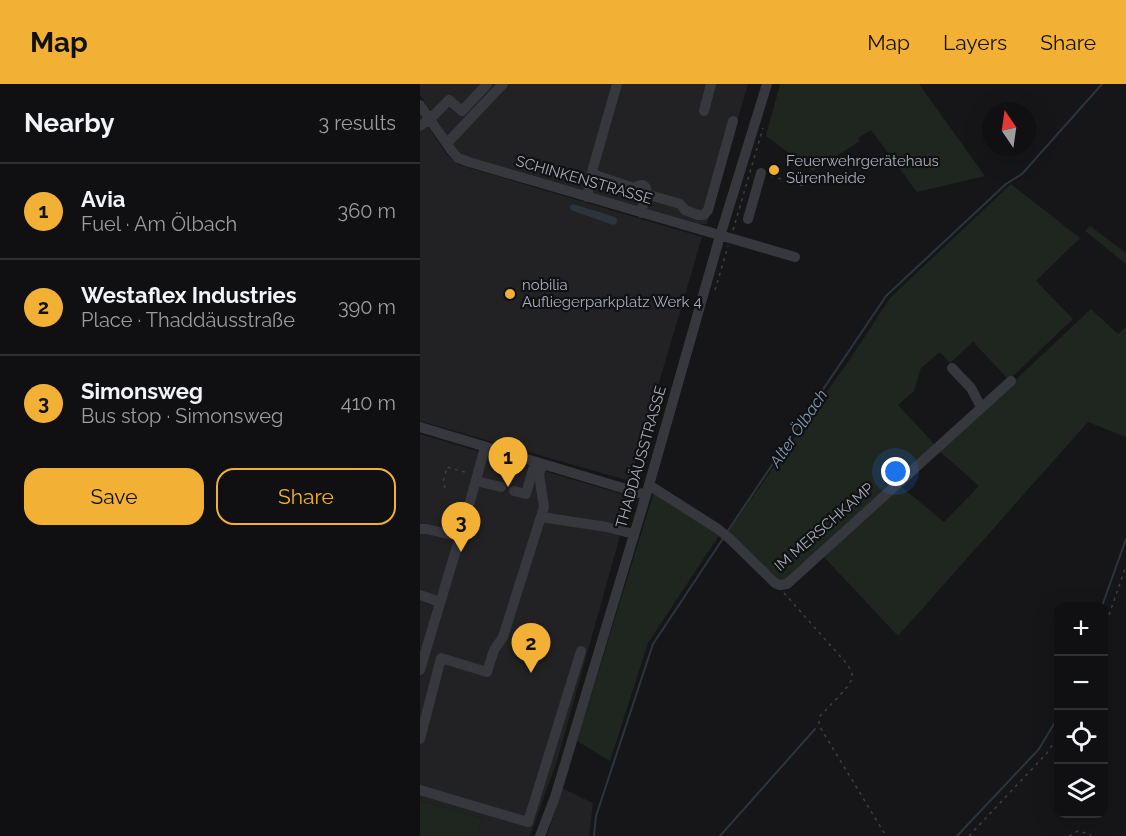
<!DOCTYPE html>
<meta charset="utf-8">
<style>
body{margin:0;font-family:Raleway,sans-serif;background:#19191b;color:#f1f3f6}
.controls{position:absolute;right:18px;bottom:18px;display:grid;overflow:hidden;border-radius:12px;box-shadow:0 6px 24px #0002}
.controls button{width:54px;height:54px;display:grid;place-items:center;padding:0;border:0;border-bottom:2px solid #303032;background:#101012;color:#f1f3f6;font:30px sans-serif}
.compass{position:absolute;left:562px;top:18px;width:54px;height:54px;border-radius:50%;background:#101012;box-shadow:0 6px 24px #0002;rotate:347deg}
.you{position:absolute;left:476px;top:388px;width:21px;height:21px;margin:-15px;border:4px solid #fff;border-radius:50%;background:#1a73e8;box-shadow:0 0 0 9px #1a73e833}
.badge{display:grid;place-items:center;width:39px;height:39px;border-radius:50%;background:#f2b134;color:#111;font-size:20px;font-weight:700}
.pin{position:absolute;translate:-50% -50px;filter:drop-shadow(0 2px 3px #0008)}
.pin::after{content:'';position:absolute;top:32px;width:21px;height:18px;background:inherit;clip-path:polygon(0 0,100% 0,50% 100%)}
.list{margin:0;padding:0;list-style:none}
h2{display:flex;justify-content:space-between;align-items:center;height:78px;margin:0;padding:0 24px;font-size:26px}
h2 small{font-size:20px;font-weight:400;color:#9c9d9f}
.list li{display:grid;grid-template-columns:39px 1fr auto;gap:18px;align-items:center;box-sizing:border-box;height:96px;padding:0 24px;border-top:2px solid #303032}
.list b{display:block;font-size:22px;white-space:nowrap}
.list p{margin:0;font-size:20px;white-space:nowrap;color:#9c9d9f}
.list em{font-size:20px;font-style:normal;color:#9c9d9f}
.actions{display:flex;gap:12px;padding:18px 24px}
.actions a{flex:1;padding:14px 0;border:2px solid #f2b134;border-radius:18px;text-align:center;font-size:21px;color:#f2b134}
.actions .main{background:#f2b134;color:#111}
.icon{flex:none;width:33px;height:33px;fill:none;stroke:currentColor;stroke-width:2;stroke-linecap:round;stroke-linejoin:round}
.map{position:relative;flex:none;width:706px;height:752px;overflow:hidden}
header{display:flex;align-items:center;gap:36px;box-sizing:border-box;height:84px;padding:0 30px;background:#f2b134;color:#111}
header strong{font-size:28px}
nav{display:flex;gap:33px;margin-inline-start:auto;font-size:21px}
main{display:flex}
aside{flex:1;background:#101012}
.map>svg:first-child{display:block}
.built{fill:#222225}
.green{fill:#1e261f}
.water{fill:#2c353c}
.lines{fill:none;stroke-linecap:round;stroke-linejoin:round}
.stream{stroke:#2c353c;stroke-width:2}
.path{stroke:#3d3f44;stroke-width:1.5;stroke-dasharray:3 4.5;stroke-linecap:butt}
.minor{stroke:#37383d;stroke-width:10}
.poi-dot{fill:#f2b134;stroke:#111113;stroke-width:2}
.labels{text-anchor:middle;stroke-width:4.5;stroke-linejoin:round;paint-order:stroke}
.poi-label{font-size:15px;fill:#a8adb8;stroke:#111113;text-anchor:start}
.street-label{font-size:15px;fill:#a8adb8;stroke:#111113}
.water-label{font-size:16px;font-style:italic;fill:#7f9bb3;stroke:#111113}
</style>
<header>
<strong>Map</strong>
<nav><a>Map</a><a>Layers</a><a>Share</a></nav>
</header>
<main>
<aside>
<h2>Nearby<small>3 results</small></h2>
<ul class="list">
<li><span class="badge">1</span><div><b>Avia</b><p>Fuel · Am Ölbach</p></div><em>360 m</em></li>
<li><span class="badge">2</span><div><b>Westaflex Industries</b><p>Place · Thaddäusstraße</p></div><em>390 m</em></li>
<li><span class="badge">3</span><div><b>Simonsweg</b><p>Bus stop · Simonsweg</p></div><em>410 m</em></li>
</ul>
<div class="actions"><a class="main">Save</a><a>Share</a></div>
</aside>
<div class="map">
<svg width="706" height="752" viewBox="0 0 706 752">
<rect width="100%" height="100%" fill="#161618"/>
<path class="built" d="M 0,0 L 328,0 L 287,140 L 280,140 L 46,72 L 38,68 L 0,11 Z
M 0,30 L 27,71 L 39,81 L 282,153 L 210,397 L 0,337 Z
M 0,350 L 205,411 L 210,416 L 137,677 L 110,752 L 57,752 L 62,734 L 0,717 Z
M 142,704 L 173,719 L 169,752 L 127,752 Z"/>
<path class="green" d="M 360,0 L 499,0 L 565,92 L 497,108 L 451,46 L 438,54 L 440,57 L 393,87 L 346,52 Z
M 591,100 L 660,154 L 616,197 L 653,235 L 589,296 L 555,260 L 554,257 L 530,279 L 520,268 L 501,284 L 494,307 L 478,321 L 516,362 L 366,497 L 361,498 L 308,448 L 432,272 L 470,214 Z
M 670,142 L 706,169 L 706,180 L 665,147 Z
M 671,225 L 698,250 L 706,243 L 706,353 L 668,338 L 478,552 L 402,471 L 479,401 L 524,438 L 559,402 L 518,366 L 540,348 Z
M 234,408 L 300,450 L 228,559 L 190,677 L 157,657 Z
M 0,717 L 62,734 L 57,752 L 0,752 Z"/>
<path class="water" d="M 153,120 L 195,133 L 198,136 L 196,140 L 193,141 L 151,126 L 150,122 Z"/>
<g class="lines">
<path class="stream" d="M 307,448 L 466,212 L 586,100 L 602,90 L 682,0
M 682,522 L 706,455
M 174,752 L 176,732 L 233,560 L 304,453
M 300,752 L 395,645
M 537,752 L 619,665 L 638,633"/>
<path class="path" d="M 351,92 L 387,103
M 313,146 L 343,44
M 295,206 L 308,162
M 25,404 L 23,399 L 27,383 L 48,389
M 364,509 L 427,580 C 430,585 433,589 432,594 C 431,602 407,624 400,632 L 399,638 L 400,643 L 466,752
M 684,545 L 706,482
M 549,752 L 627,669 L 638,652
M 649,752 L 658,747 L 669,750 L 671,752"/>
<path class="minor" d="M 0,21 L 31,66 L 38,74 L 49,78 L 375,173
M 284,27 L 291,0
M 0,42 L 10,35 L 29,16 L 42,27 L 67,0
M 26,58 L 30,56 L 83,0
M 172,90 L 214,104 C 219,101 223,99 226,104 L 226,110 L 221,129
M 226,110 L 260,120 L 265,126 L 278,131 L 284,131 L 288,126 L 313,37
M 167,113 L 173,84 L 197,0
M 328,135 L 341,89
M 532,284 L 551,304 L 561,323
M 0,343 L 226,411
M 56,397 L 81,403
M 229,401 L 298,445 L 309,454 L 355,499 L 360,501 L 367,500 L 591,297
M 94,407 L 106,410 L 115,378
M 121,433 L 187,443 L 214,450
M 0,445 L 7,445 L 40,453
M 0,511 L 20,518
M 0,586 L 45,436 L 65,363
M 0,655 L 21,574 L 67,588 L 74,566 L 83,553 L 124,423 L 119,390 L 123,380
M 0,706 L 108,738 L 161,567
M 120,752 L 135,713 L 229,401 L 300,152 L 347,0"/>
</g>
<g class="poi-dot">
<circle cx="354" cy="86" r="6"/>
<circle cx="90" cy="210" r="6"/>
</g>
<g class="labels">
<g class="poi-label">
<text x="366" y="82">Feuerwehrgerätehaus<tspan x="366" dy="17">Sürenheide</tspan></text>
<text x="102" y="206">nobilia<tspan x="102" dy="17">Aufliegerparkplatz Werk 4</tspan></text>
</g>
<g class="street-label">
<text transform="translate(164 96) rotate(16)" y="5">SCHINKENSTRASSE</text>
<text transform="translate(221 373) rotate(-74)" y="5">THADDÄUSSTRASSE</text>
<text transform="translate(404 443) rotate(-41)" y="5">IM MERSCHKAMP</text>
</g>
<g class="water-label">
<text transform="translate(378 344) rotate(-56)" y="6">Alter Ölbach</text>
</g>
</g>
</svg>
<div class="controls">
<button>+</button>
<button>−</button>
<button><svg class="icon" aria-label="locate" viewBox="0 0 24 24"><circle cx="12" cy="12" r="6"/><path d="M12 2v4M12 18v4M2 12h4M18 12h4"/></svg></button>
<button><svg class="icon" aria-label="layers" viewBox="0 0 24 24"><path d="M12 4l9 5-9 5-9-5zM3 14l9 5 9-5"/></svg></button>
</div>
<svg class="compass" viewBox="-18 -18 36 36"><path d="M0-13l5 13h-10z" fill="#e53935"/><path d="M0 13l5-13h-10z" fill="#9c9d9f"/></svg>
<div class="you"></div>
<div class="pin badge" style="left:88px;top:403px">1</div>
<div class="pin badge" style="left:111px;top:589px">2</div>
<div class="pin badge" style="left:41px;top:468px">3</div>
</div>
</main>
